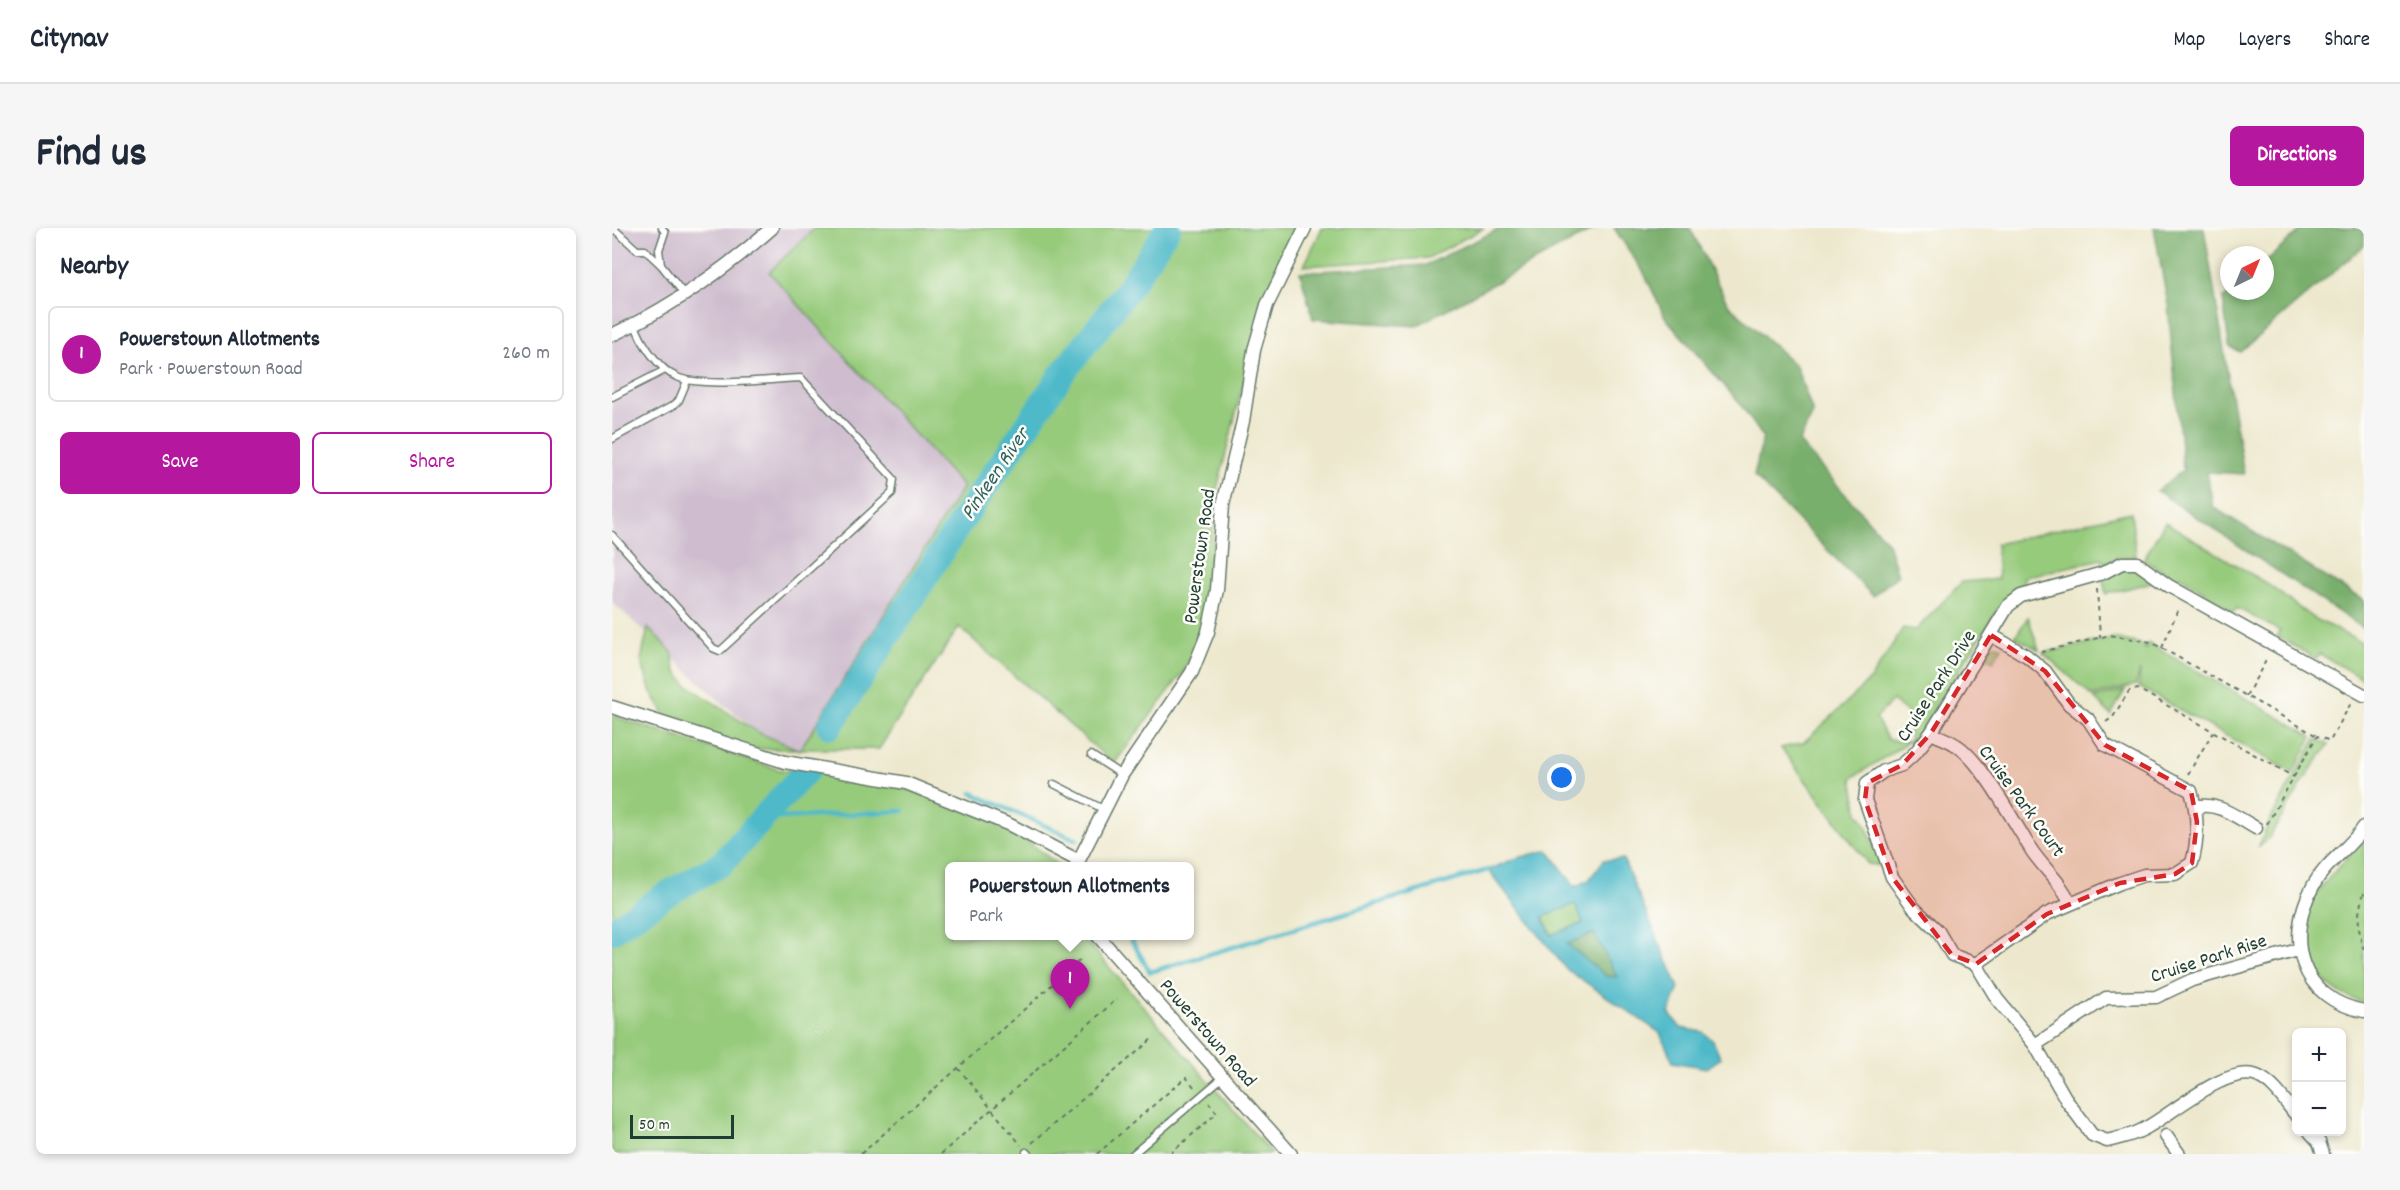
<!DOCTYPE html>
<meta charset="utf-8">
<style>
body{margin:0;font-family:Dekko,sans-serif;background:#f6f6f7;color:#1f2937}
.controls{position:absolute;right:18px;bottom:18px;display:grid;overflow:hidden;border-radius:9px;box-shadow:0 3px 9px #0003}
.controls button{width:54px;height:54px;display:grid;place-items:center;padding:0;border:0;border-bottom:2px solid #e0e1e3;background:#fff;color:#1f2937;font:30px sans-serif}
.compass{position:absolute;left:1608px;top:18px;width:54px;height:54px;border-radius:50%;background:#fff;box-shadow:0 3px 9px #0003;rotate:43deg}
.scale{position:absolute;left:18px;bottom:15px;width:104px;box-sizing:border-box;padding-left:6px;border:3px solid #1f3d34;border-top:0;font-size:16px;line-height:21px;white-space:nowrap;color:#1f3d34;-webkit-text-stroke:4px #fdfcf7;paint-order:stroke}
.you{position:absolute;left:950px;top:550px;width:21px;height:21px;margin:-15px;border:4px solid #fff;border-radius:50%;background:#1a73e8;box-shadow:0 0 0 9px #1a73e833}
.badge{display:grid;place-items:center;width:39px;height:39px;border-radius:50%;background:#b5179e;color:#fff;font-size:20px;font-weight:700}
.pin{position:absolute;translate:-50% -50px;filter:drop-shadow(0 2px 3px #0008)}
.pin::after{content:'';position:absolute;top:32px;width:21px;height:18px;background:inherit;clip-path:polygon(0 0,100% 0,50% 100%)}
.popup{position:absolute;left:333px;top:634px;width:249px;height:78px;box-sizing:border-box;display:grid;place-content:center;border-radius:9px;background:#fff;filter:drop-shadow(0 2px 4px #0005);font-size:20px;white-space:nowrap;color:#747a83}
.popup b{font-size:22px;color:#1f2937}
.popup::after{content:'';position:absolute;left:50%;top:100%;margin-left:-12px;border:12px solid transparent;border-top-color:#fff}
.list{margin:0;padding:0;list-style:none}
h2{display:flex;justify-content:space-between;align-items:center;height:78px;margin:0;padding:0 24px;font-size:26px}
h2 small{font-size:20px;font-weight:400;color:#747a83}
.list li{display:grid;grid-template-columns:39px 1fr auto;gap:18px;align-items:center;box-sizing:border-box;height:96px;margin:0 12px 12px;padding:0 12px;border:2px solid #e0e1e3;border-radius:9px}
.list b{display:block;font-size:22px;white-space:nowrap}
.list p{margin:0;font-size:20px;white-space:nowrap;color:#747a83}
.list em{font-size:20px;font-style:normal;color:#747a83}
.actions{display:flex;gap:12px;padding:18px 24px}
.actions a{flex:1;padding:14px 0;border:2px solid #b5179e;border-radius:9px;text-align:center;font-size:21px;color:#b5179e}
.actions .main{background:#b5179e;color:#fff}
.map{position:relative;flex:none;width:1752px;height:926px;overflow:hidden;border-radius:9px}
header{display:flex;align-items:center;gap:36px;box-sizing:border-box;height:84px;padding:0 30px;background:#fff;border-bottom:2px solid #e0e1e3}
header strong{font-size:28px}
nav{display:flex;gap:33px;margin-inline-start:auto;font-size:21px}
.intro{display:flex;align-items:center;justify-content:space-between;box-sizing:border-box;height:144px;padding:0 36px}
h1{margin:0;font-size:42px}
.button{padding:15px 27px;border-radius:9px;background:#b5179e;color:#fff;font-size:21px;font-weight:700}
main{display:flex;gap:36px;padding:0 36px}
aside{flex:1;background:#fff;border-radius:9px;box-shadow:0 3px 9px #0003}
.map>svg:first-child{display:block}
.industrial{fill:#cfbdcf}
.green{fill:#97cb7c;stroke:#5b8458;stroke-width:1.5;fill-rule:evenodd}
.forest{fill:#79af6c;stroke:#4c7650;stroke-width:1.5}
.water{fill:#4db9c9;stroke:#367b7e;stroke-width:1.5;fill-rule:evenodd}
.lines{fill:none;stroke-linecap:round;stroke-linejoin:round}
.stream{stroke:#4db9c9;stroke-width:4.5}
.river{stroke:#4db9c9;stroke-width:26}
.service-casing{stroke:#67796a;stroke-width:9}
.minor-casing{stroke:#67796a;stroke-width:15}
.path{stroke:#67796a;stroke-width:2;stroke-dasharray:4.5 4.5;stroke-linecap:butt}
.service{stroke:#fff;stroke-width:6}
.minor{stroke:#fff;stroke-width:12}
.marked{fill:#d62828;fill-opacity:0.2;stroke:#d62828;stroke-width:4.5;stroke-dasharray:12 8;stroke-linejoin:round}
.labels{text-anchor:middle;stroke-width:5;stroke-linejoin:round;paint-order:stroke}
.street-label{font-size:20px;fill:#1f3d34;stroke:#fdfcf7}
.water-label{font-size:21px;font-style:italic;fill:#2d6261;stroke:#fdfcf7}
</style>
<header>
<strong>Citynav</strong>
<nav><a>Map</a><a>Layers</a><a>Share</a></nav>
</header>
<div class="intro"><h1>Find us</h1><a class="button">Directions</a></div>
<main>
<aside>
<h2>Nearby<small></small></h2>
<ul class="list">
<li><span class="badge">1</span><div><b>Powerstown Allotments</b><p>Park · Powerstown Road</p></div><em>260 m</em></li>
</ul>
<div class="actions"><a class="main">Save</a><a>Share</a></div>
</aside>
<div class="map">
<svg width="1752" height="926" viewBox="0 0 1752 926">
<rect width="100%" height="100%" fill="#fdfcf7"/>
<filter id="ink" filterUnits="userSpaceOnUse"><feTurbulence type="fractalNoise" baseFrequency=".0167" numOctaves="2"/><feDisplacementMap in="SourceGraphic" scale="12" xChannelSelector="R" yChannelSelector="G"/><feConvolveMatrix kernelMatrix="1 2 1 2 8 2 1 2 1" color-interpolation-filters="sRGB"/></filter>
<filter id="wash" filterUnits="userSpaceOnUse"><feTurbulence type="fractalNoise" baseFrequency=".008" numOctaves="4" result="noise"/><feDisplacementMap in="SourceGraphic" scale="24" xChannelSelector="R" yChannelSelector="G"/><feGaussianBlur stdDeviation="1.35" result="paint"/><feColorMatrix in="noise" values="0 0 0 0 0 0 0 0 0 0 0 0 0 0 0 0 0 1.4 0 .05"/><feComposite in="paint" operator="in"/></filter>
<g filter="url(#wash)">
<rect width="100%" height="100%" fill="#ede8cd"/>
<path class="industrial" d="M 0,0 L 203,0 L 157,45 L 351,259 L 188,522 L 145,504 L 108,473 L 0,374 Z"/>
<path class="green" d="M 203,0 L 686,0 L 651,76 L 600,281 L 602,362 L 589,409 L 572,443 L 502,536 L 347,399 L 267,521 L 132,521 L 57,494 L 38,462 L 29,432 L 36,400 L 60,424 L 63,442 L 74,456 L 145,504 L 188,522 L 351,259 L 157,44 Z
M 710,0 L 872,0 L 816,30 L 692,38 Z
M 1519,284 L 1524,328 L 1505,330 L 1492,336 L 1490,331 L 1412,349 L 1412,355 L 1401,361 L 1387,380 L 1304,509 L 1240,550 L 1246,585 L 1251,591 L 1271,638 L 1256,636 L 1169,520 L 1191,515 L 1235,474 L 1260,449 L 1291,400 L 1304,402 L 1350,354 L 1386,351 L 1384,316 ZM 1281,472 L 1295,484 L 1298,514 L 1276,512 L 1264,490 Z
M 1553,294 L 1654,355 L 1698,388 L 1752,416 L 1752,452 L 1708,426 L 1704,431 L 1665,408 L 1668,403 L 1625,380 L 1622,384 L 1568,348 L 1566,351 L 1531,332 Z
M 1522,339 L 1544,353 L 1494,366 L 1490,347 Z
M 1416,389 L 1427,422 L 1403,409 Z
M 1501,410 L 1533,417 L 1533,422 L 1536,415 L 1695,505 L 1700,509 L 1681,545 L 1527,459 L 1528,442 L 1524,457 L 1480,468 L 1431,425 Z
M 1385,417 L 1390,419 L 1381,433 L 1372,427 L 1378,418 Z
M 1513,462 L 1499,487 L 1482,470 Z
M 0,488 L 168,542 C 256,541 381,578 447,638 L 338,638 L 338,708 L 470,708 L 660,926 L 0,926 Z
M 1704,511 L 1717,517 L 1699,541 L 1657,610 L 1646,620 L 1658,592 Z
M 1752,610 L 1752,775 C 1722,764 1711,759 1700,728 C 1696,717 1692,705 1693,692 C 1696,666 1736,631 1752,610 Z
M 963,676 L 971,695 L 940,707 L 931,689 Z"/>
<path class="forest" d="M 889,0 L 984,0 L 804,98 L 701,91 L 688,44 L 814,37 Z
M 1002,0 L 1078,0 L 1116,76 L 1184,138 L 1201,185 L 1187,214 L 1276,315 L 1286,347 L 1261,368 L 1142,248 L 1151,209 L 1128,176 L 1053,89 L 1032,45 Z
M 1542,0 L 1592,0 L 1632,246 L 1595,244 L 1601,279 L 1752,373 L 1752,401 L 1545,263 L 1571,242 L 1556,77 Z
M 1691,0 L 1752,0 L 1752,18 L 1628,124 L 1617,118 L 1611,71 L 1620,63 L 1653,63 L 1653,34 Z
M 982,705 L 1005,749 L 994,748 L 955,716 Z"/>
<path class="water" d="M 936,622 L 963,659 L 977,652 L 992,632 L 1011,631 L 1067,760 L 1057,785 L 1069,800 L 1091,804 L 1101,813 L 1109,830 L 1095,840 L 1061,834 L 1048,805 L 954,741 L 876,642 L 902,631 ZM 963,676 L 971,695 L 939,707 L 931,689 ZM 982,705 L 1005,749 L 994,748 L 955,716 Z"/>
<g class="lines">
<path class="stream" d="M 360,565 L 465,612
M 152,591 L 291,583
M 517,708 L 538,744 L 876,642"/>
<path class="river" d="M 218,498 L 341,306 L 450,146 L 516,61 L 556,0
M 0,703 L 53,667 L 109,636 L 196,541"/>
</g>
</g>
<g filter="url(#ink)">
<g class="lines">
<g class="service-casing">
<path id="service" d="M 1,0 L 25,22 L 33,22 L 49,37 L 72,66
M 49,37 L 47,22 L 53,4 L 50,0
M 0,169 L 53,142
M 0,211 L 62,177 L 67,172 L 75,153
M 0,307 L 101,420 L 108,423 L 280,265 L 282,251 L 189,150 C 159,151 90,160 65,149 C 47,142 28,113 23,96
M 479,527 L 510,547
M 442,556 L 491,581
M 414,924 L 416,926
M 521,926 L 611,849"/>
</g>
<g class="minor-casing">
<path id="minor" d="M 0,107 C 58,80 112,42 160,0
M 0,479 L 173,534 L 294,555 L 398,597 L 467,633
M 1319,505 C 1327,509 1337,512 1344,517 C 1369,532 1403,596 1420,623 C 1433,642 1449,654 1458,675
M 1584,579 C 1606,573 1625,590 1644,600
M 1752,599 C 1737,621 1713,635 1701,658 C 1672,712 1688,771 1752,783
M 464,638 L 510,547 L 580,444 L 596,404 L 605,362 L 611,277 L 631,193 L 642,122 L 655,77 L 693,0
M 486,708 L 679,926
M 1364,736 L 1435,686 L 1508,655 L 1532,647 L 1563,646 L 1580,635 C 1587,610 1586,587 1579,563 L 1493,517 L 1476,491 L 1457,476 L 1433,443 L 1415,428 L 1379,407
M 1423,817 L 1494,770 L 1544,769 L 1580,752 L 1686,722
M 1684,887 C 1674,875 1661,854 1645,848 C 1614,836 1557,889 1530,902 C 1519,908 1506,910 1495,913 L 1480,907 L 1455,873 L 1423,817 L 1385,771 L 1364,736 L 1340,727 L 1326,703 L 1302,680 L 1280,649 L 1253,572 L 1255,555 L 1272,543 L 1290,537 L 1303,525 L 1319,505 L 1396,378 L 1409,368 L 1491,345 L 1510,335 L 1525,335 L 1557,358 L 1752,467
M 1698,904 L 1707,914 L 1711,926
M 1554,908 L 1567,926"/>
</g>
<path class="path" d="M 1485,361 L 1488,409
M 1550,420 L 1567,379
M 1429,424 L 1498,407 L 1539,414 L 1705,508
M 1634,468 L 1656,429
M 1494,494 L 1501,489 L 1517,463 L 1526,461 L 1682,549
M 1576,546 L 1601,504
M 1655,596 L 1705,508 L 1718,513 L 1739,475
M 1752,665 C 1745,684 1745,702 1752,722
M 346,840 L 409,917
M 420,915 L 540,811
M 249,926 L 469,731
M 329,926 L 505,771
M 485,926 L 574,849 L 583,860
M 558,926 L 605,885 L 597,875"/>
<use href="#service" class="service"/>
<use href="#minor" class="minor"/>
</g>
</g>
<path class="marked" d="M 1379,407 L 1433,443 L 1493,517 L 1579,563 L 1585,594 L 1580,635 L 1563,646 L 1508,655 L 1435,686 L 1364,736 L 1340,727 L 1280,649 L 1253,572 L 1255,555 L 1290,537 L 1319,505 Z"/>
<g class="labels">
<g class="street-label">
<text transform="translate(586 328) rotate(-82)" y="7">Powerstown Road</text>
<text transform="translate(1323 457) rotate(-57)" y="7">Cruise Park Drive</text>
<text transform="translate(1411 572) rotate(54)" y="7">Cruise Park Court</text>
<text transform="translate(1596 729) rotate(-18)" y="7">Cruise Park Rise</text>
<text transform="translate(597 804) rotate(49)" y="7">Powerstown Road</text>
</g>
<g class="water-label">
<text transform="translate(382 245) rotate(-56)" y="7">Pinkeen River</text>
</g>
</g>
</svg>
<div class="controls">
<button>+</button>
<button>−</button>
</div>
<svg class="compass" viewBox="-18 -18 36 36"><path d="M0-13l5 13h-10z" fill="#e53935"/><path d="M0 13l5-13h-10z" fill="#747a83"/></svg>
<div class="scale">50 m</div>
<div class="you"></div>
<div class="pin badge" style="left:458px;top:781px">1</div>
<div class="popup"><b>Powerstown Allotments</b>Park</div>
</div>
</main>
